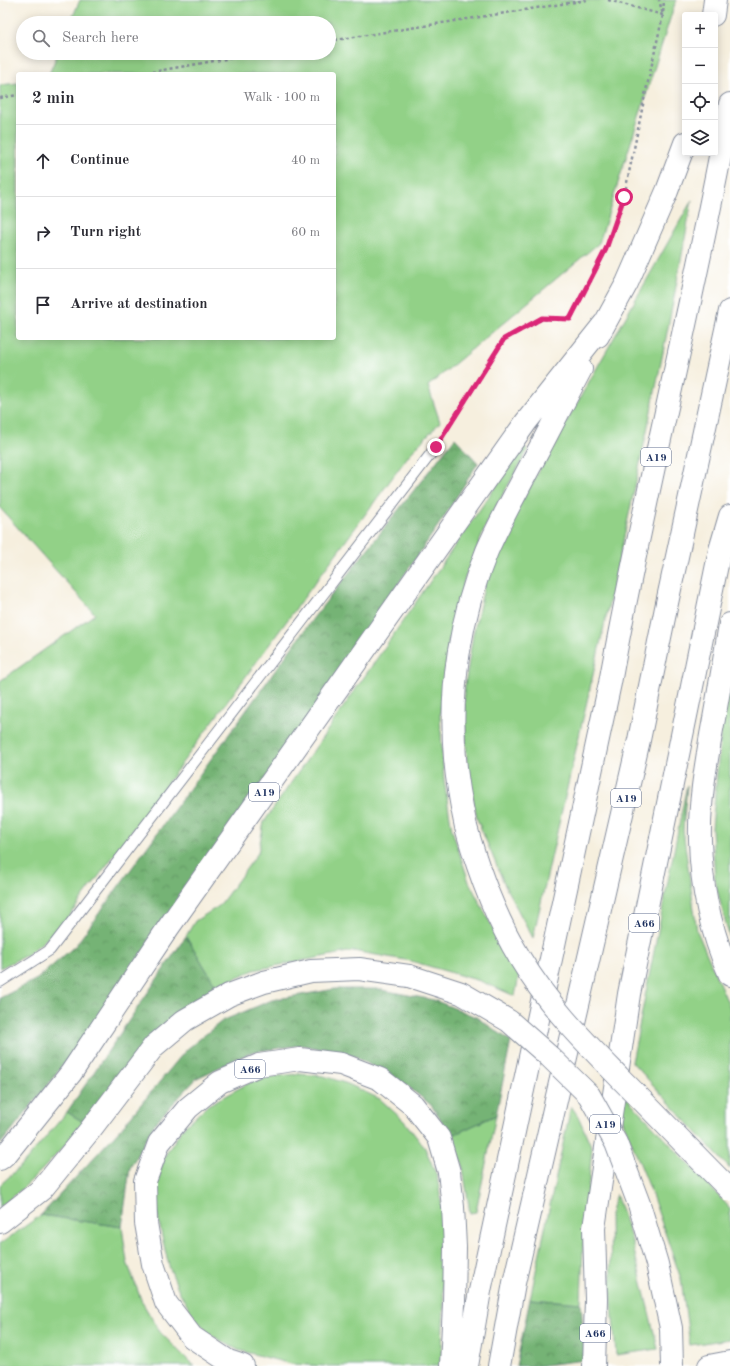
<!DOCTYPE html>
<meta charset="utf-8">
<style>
body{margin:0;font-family:"Old Standard TT",serif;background:#f7f7f7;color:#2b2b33}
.controls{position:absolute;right:12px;top:12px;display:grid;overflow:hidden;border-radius:4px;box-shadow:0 2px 10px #0003}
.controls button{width:36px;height:36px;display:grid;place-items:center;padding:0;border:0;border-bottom:1px solid #e1e1e2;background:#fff;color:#2b2b33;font:20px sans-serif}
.stop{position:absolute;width:12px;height:12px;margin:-9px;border:3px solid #db2777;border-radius:50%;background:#fff}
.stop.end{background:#db2777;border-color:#fff;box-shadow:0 1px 4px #0008}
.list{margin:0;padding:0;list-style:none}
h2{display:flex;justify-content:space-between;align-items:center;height:52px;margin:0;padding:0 16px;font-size:17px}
h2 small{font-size:13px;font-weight:400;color:#7c7c81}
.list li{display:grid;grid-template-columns:26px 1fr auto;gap:12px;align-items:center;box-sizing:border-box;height:72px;padding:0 16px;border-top:1px solid #e1e1e2}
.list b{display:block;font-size:15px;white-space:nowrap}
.list em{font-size:13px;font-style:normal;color:#7c7c81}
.icon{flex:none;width:22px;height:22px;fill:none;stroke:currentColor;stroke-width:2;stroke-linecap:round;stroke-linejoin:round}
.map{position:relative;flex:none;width:730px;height:1366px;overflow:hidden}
.search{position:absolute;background:#fff;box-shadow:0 2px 10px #0003;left:16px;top:16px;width:320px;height:44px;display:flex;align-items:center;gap:10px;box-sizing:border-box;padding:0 14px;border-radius:22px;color:#7c7c81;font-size:15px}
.panel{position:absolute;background:#fff;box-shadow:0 2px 10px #0003;left:16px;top:72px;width:320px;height:268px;border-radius:4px}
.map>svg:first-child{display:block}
.green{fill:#92d187;stroke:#568072}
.forest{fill:url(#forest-crowns);stroke:#487169}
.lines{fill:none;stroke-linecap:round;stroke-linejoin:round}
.lane-casing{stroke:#888f9e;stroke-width:12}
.highway-casing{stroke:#888f9e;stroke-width:24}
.path{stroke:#888f9e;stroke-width:2.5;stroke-dasharray:3 3;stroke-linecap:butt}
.lane{stroke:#fff;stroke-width:10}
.highway{stroke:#fff;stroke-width:22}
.highway-bridge-casing{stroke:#888f9e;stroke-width:24;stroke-linecap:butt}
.highway-bridge{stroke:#fff;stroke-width:22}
.route{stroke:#db2777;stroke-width:5}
.labels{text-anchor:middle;stroke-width:3;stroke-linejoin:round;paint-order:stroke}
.shield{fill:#fff;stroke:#5f6d8e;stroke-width:1}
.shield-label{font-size:11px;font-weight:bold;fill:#1b2f5e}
</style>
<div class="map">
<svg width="730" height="1366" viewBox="0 0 730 1366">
<defs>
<pattern id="forest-crowns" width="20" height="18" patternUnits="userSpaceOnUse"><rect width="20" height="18" fill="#75b374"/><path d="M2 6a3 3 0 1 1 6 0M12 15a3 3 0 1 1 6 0" fill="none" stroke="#5f9262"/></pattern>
</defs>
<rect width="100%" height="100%" fill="#fff"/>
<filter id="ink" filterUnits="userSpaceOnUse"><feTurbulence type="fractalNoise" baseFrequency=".025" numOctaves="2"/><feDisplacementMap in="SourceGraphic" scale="8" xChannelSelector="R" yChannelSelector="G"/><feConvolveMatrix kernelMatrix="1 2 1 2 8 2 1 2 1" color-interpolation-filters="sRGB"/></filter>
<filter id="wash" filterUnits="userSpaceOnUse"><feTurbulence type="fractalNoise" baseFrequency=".012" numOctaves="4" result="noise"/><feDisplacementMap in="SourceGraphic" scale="16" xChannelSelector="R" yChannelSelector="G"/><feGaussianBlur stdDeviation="0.9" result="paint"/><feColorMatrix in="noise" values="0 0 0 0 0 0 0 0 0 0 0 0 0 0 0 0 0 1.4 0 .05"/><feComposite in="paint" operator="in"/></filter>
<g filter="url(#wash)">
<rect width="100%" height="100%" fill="#f6efde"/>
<path class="green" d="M 80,0 L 676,0 L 599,243 L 428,386 L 440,422 L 409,455 L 62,926 L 27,955 L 0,968 L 0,681 L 95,614 L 0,508 L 0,85 L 18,83 L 18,338 L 334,338 L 334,74 L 49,74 L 58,53 L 329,53 L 329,23 L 70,23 Z
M 692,200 C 648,448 588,693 533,938 L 507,890 L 477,819 L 467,766 L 464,692 L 473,635 L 486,579 L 505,532 L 530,486 Z
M 523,447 L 528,450 L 488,521 L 465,577 L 449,640 L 440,716 L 444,780 L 452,830 L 469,882 L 493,928 L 520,971 L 515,996 L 480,981 L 411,961 L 353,951 L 254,970 L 216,986 L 186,936 L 195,921 L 219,906 L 258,853 L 264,822 Z
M 730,654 L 730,939 L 715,882 L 712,828 L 724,697 Z
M 687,785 L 683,830 L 697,931 L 730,1008 L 730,1169 L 632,1062 Z
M 298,1074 L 324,1076 L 348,1084 L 380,1099 L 404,1121 L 425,1148 L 437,1176 L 443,1213 L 442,1276 L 444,1304 L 441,1366 L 325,1366 L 291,1364 L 238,1350 L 209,1334 L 192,1314 L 179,1291 L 169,1266 L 162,1237 L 154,1196 L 164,1157 L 183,1128 L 208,1105 L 258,1078 Z
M 624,1095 L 730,1208 L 730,1339 L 690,1345 L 681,1279 L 649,1186 L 618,1109 Z
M 571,1106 L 578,1116 L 592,1148 L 583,1246 L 581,1303 L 530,1299 Z
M 67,1112 L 85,1123 C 58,1153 32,1183 0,1207 L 0,1185 L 22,1165 Z
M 496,1115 L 476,1212 L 470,1213 L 462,1162 L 451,1136 Z
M 616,1194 L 631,1238 L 658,1349 L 616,1355 L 611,1292 L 610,1214 Z
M 41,1215 L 122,1227 L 127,1262 L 142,1302 L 160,1332 L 192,1364 L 195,1366 L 0,1366 L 0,1244 Z"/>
<path class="forest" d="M 455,438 L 478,463 L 444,517 L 114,1001 L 0,1145 L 0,998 L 37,979 L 76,945 L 314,617 Z
M 186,936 L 216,986 L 166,1022 L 85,1123 L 67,1112 Z
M 335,989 L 377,989 L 434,1000 L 476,1017 L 511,1041 L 496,1115 L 451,1136 L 431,1105 L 402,1082 L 353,1056 L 302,1045 L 252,1052 L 197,1078 L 155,1123 L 130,1168 L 122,1227 L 41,1215 L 122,1127 L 186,1050 L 222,1021 L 272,1000 Z
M 530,1299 L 581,1303 L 585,1360 L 536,1366 L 516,1366 Z"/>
</g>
<g filter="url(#ink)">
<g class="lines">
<g class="lane-casing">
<path id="lane" d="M 0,982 L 50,950 L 436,447"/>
</g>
<g class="highway-casing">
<path id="highway" d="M 713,15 L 715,0
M 598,336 L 627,283 L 667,191 L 685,143
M 730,624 C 724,661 718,698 711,735 C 705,770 699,805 700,840 C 701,886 711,933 730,975
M 466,827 C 461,804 457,782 455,758 C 449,689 460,616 487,551 C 499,523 514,497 528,470 C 546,437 563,403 581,369
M 0,1159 L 7,1153 L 71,1073 L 168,928 L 526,422 L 604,324
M 0,1222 L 42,1189 L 90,1130 L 154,1046 L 185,1020 L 229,995 L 264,982 L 311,971 L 359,969 L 409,976
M 243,1366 L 228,1361 L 192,1337 L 166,1303 L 153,1264 L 146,1223 L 145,1181 L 159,1143 L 188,1108 L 220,1082 L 259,1065 L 300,1059 L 341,1064 L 380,1079 L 413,1105 L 439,1138 L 449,1172 L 453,1207 L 455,1247 L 454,1304 L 451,1366
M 467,1366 L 480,1291 L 610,683 C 645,489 695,298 730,104
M 499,1366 L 514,1283 L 639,740 L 667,603 L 730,311
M 594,1366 L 596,1299 L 594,1228 L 629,994 L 720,550 L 730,516
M 709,1366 L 730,1362"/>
</g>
<path class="path" d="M 608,0 L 663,15 L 664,0
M 329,41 L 587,0
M 140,74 L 260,53
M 0,98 L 18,95
M 445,433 L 504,339 L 542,319 L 570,319 L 606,249 L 624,197 L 645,95 L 663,15 L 659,0"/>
<use href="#lane" class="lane"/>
<use href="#highway" class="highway"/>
<g class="highway-bridge-casing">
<path id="highway-bridge" d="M 466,827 C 479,874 496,919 521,960 C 548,1005 584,1041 620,1078 C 657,1115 693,1153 730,1190
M 409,976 L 461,993 L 509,1021 L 550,1057 L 589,1095 L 616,1143 L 639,1204 L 657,1264 L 671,1328 L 672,1366"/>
</g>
<use href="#highway-bridge" class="highway-bridge"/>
</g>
</g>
<g class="lines" filter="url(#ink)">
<path class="route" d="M 436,447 L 504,339 L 542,318 L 570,319 L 606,249 L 624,197"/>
</g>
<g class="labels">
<g class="shield">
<rect x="641" y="448" width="30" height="18" rx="3"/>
<rect x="249" y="783" width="30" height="18" rx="3"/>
<rect x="611" y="789" width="30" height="18" rx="3"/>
<rect x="629" y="914" width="30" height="18" rx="3"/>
<rect x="235" y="1060" width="30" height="18" rx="3"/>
<rect x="590" y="1115" width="30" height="18" rx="3"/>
<rect x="580" y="1324" width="30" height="18" rx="3"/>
</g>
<g class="shield-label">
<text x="656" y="461">A19</text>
<text x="264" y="796">A19</text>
<text x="626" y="802">A19</text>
<text x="644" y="927">A66</text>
<text x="250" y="1073">A66</text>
<text x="605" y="1128">A19</text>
<text x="595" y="1337">A66</text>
</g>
</g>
</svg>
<div class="controls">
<button>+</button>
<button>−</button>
<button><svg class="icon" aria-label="locate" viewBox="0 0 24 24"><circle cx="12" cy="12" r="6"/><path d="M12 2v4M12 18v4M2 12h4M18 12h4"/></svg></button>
<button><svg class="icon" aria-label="layers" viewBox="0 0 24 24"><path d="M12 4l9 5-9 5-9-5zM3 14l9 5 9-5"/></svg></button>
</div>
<div class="stop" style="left:624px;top:197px"></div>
<div class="stop end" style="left:436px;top:447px"></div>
<div class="search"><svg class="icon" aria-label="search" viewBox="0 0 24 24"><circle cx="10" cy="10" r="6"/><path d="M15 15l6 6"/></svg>Search here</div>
<section class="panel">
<h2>2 min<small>Walk · 100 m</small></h2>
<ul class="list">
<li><svg class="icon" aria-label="ahead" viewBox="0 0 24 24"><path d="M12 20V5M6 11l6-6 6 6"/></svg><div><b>Continue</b></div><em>40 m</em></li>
<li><svg class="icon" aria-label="right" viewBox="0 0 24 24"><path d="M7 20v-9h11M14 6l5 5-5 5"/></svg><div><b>Turn right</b></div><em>60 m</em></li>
<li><svg class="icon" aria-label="arrive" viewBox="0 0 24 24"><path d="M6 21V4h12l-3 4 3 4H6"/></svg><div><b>Arrive at destination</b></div></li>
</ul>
</section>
</div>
